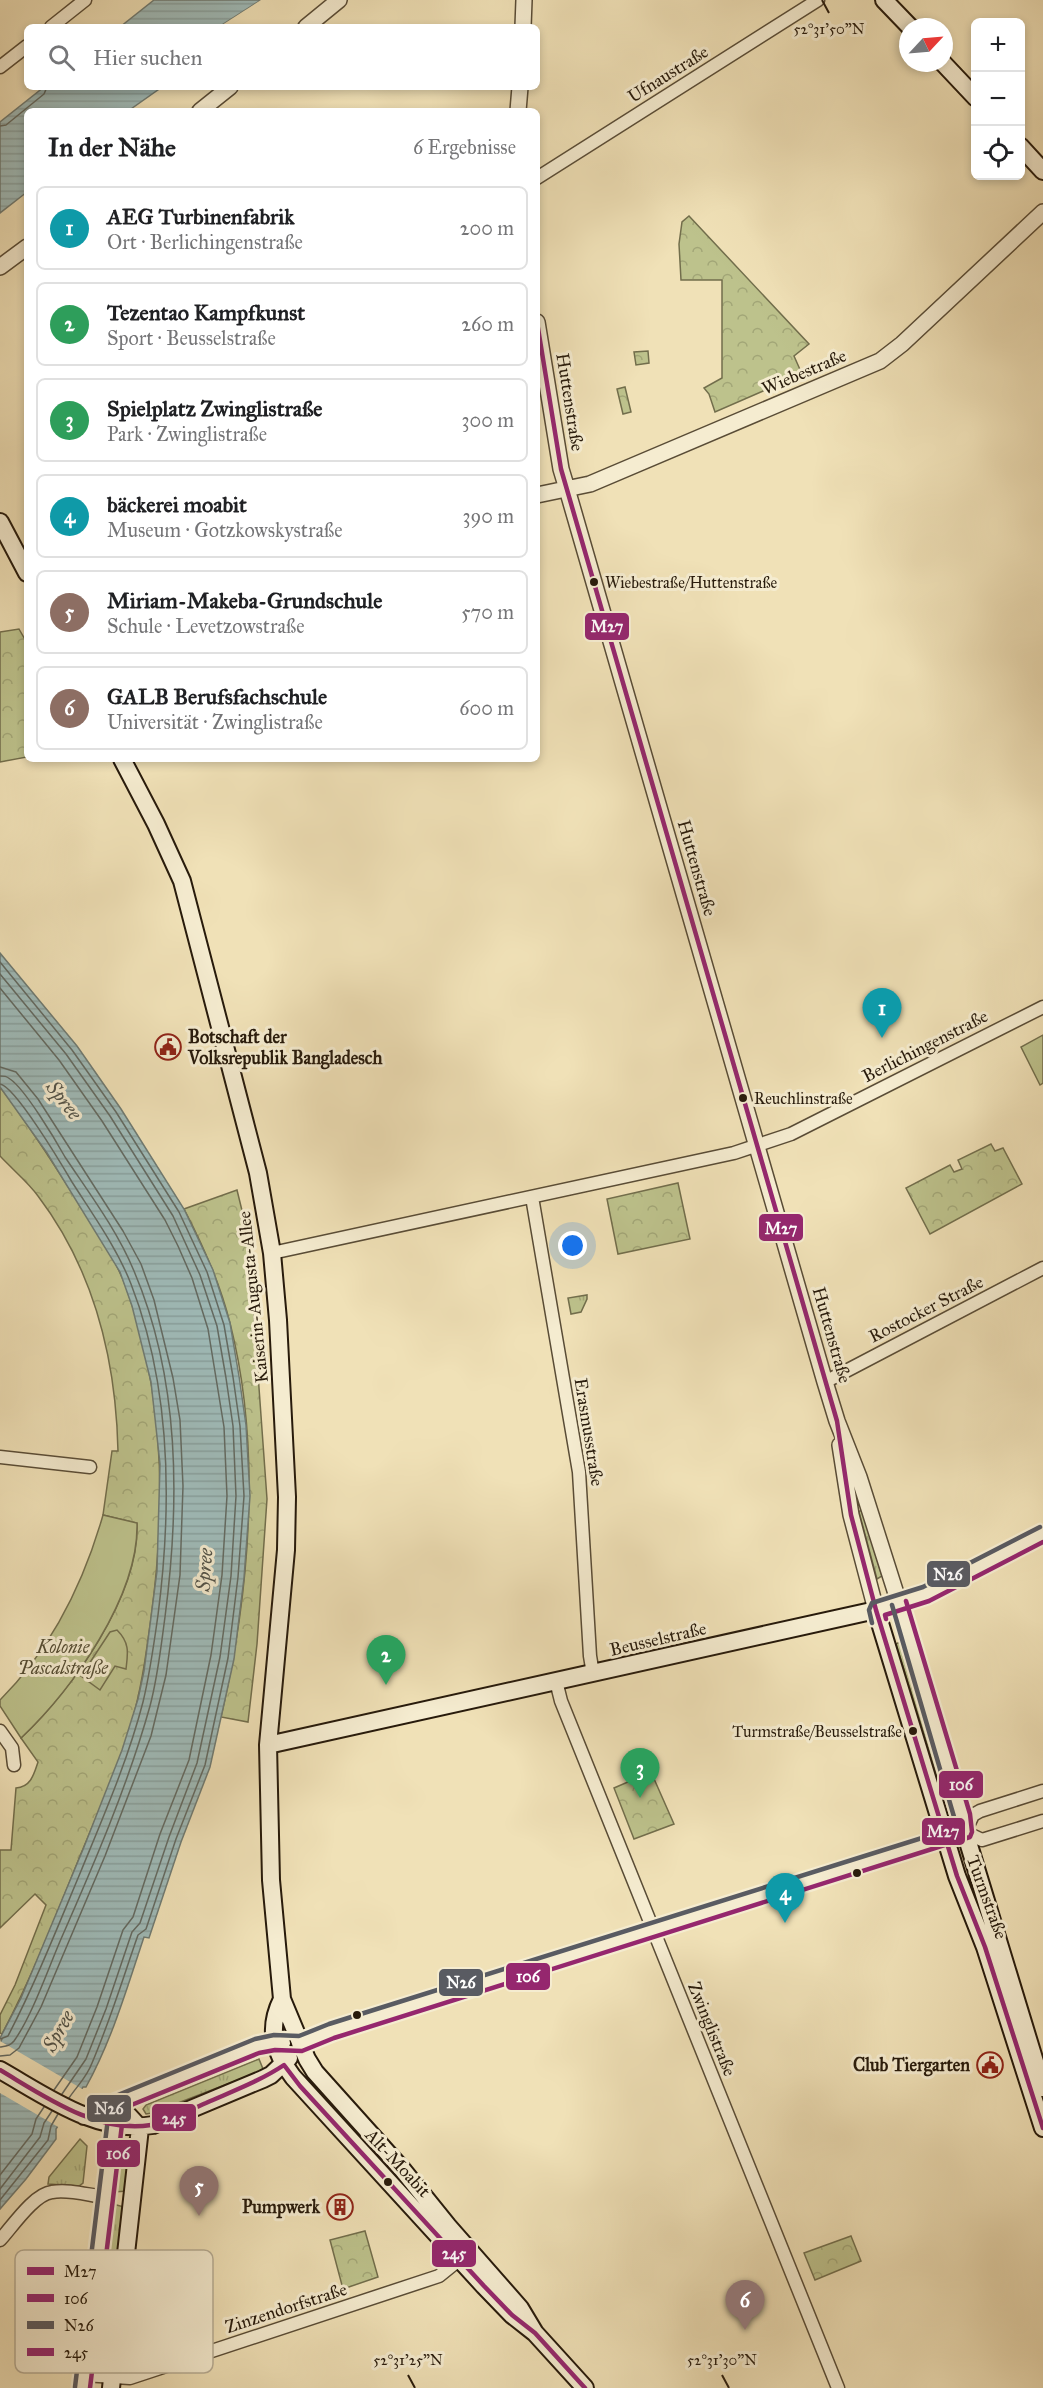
<!DOCTYPE html>
<html lang="de">
<meta charset="utf-8">
<style>
body{margin:0;font-family:"IM FELL Great Primer",serif;background:#f2f2f2;color:#202124}
.controls{position:absolute;right:18px;top:18px;display:grid;overflow:hidden;border-radius:9px;box-shadow:0 3px 9px #0003}
.controls button{width:54px;height:54px;display:grid;place-items:center;padding:0;border:0;border-bottom:2px solid #e0e0e0;background:#fff;color:#202124;font:30px sans-serif}
.compass{position:absolute;left:899px;top:18px;width:54px;height:54px;border-radius:50%;background:#fff;box-shadow:0 3px 9px #0003;rotate:64deg}
.you{position:absolute;left:573px;top:1246px;width:21px;height:21px;margin:-15px;border:4px solid #fff;border-radius:50%;background:#1a73e8;box-shadow:0 0 0 9px #1a73e833}
.badge{display:grid;place-items:center;width:39px;height:39px;border-radius:50%;background:#db2777;color:#fff;font-size:20px;font-weight:700}
.pin{position:absolute;translate:-50% -50px;filter:drop-shadow(0 2px 3px #0008)}
.pin::after{content:'';position:absolute;top:32px;width:21px;height:18px;background:inherit;clip-path:polygon(0 0,100% 0,50% 100%)}
.list{margin:0;padding:0;list-style:none}
h2{display:flex;justify-content:space-between;align-items:center;height:78px;margin:0;padding:0 24px;font-size:26px}
h2 small{font-size:20px;font-weight:400;color:#757577}
.list li{display:grid;grid-template-columns:39px 1fr auto;gap:18px;align-items:center;box-sizing:border-box;height:84px;margin:0 12px 12px;padding:0 12px;border:2px solid #e0e0e0;border-radius:9px}
.list b{display:block;font-size:22px;white-space:nowrap}
.list p{margin:0;font-size:20px;white-space:nowrap;color:#757577}
.list em{font-size:20px;font-style:normal;color:#757577}
.icon{flex:none;width:33px;height:33px;fill:none;stroke:currentColor;stroke-width:2;stroke-linecap:round;stroke-linejoin:round}
.map{position:relative;flex:none;width:1043px;height:2388px;overflow:hidden}
.search{position:absolute;background:#fff;box-shadow:0 3px 9px #0003;left:24px;top:24px;width:516px;height:66px;display:flex;align-items:center;gap:15px;box-sizing:border-box;padding:0 21px;border-radius:9px;color:#757577;font-size:22px}
.panel{position:absolute;background:#fff;box-shadow:0 3px 9px #0003;left:24px;top:108px;width:516px;height:654px;border-radius:9px}
.map>svg:first-child{display:block}
.grass{fill:url(#grass-tufts);stroke:#726e4c;stroke-width:1.5}
.park{fill:url(#park-crowns);stroke:#726e4c;stroke-width:1.5}
.garden{fill:#bdc28c;stroke:#726e4c;stroke-width:1.5}
.water{fill:url(#water-rules);stroke:#6f7b73;stroke-width:1.5}
.pier{fill:#f0e1b7}
.lines{fill:none;stroke-linecap:round;stroke-linejoin:round}
.shore{stroke:#636a62;stroke-width:1.5}
.minor-casing{stroke:#594c36;stroke-width:15}
.tertiary-casing{stroke:#594c36;stroke-width:18}
.secondary-casing{stroke:#271a0b;stroke-width:20}
.minor{stroke:#f5ecd0;stroke-width:12}
.tertiary{stroke:#f5ecd0;stroke-width:15}
.secondary{stroke:#f5ecd0;stroke-width:16}
.bus-1-casing{stroke:#f5ecd0;stroke-width:9}
.bus-2-casing{stroke:#f5ecd0;stroke-width:9}
.bus-3-casing{stroke:#f5ecd0;stroke-width:9}
.bus-4-casing{stroke:#f5ecd0;stroke-width:9}
.bus-1{stroke:#95276e;stroke-width:4.5}
.bus-2{stroke:#95276e;stroke-width:4.5}
.bus-3{stroke:#595b62;stroke-width:4.5}
.bus-4{stroke:#95276e;stroke-width:4.5}
.ticks{fill:none;stroke:#271a0b;stroke-width:2}
.bus-dot{fill:#271a0b;stroke:#f5ecd0;stroke-width:2}
.labels{text-anchor:middle;stroke-width:6;stroke-linejoin:round;paint-order:stroke}
.bus-label{font-size:16px;fill:#271a0b;stroke:#f5ecd0;text-anchor:start}
.street-label{font-size:18px;fill:#271a0b;stroke:#f5ecd0}
.poi-label{font-size:18px;font-weight:bold;fill:#271a0b;stroke:#f5ecd0;text-anchor:end}
.park-label{font-size:18px;font-style:italic;fill:#544c32;stroke:#f5ecd0}
.water-label{font-size:20px;font-style:italic;fill:#515248;stroke:#f5ecd0}
.key{fill:#f5ecd0;stroke:#b7ad95;stroke-width:1.5}
.key-label{font-size:16px;fill:#271a0b}
.ticks-label{font-size:15px;text-anchor:middle;fill:#271a0b;stroke:#f5ecd0;stroke-width:6;stroke-linejoin:round;paint-order:stroke}
.line-badge{stroke:#f5ecd0;stroke-width:2}
.badge-label{font-size:16px;text-anchor:middle;font-weight:bold;fill:#fff}
</style>
<div class="map">
<svg width="1043" height="2388" viewBox="0 0 1043 2388">
<defs>
<pattern id="grass-tufts" width="24" height="20" patternUnits="userSpaceOnUse" patternTransform="scale(1.5)"><rect width="24" height="20" fill="#bdc28c"/><path d="M3 7l-1-3M5 7V3M7 7l1-3M15 17l-1-3M17 17v-4M19 17l1-3" fill="none" stroke="#a2a677"/></pattern>
<pattern id="park-crowns" width="20" height="18" patternUnits="userSpaceOnUse" patternTransform="scale(1.5)"><rect width="20" height="18" fill="#bdc28c"/><path d="M2 6a3 3 0 1 1 6 0M12 15a3 3 0 1 1 6 0" fill="none" stroke="#a2a677"/></pattern>
<pattern id="water-rules" width="6" height="5" patternUnits="userSpaceOnUse" patternTransform="scale(1.5)"><rect width="6" height="5" fill="#9fbbb9"/><path d="M0 2.5h6" fill="none" stroke="#89a09e"/></pattern>
</defs>
<rect width="100%" height="100%" fill="#f0e1b7"/>
<filter id="stains"><feTurbulence type="fractalNoise" baseFrequency=".00333" numOctaves="4"/><feColorMatrix values="0 0 0 0 .2 0 0 0 0 .09 0 0 0 0 .02 0 0 0 .5 -.17"/></filter>
<radialGradient id="worn" r=".72"><stop offset=".6" stop-color="#630" stop-opacity="0"/><stop offset="1" stop-color="#630" stop-opacity=".3"/></radialGradient>
<path class="grass" d="M 587,1295 L 587,1299 L 581,1312 L 571,1314 L 568,1298 Z
M 862,1509 L 882,1576 L 877,1579 L 859,1512 Z
M 900,1642 L 947,1795 L 943,1796 L 896,1644 Z
M 259,2059 L 263,2069 L 256,2073 L 152,2113 L 146,2114 L 143,2109 L 146,2105 Z
M 80,2139 L 87,2146 L 83,2183 L 79,2186 L 48,2184 L 49,2177 Z
M 116,2152 L 132,2153 L 127,2191 L 114,2192 Z
M 113,2204 L 124,2207 L 108,2354 L 92,2352 L 111,2206 Z"/>
<path class="park" d="M 689,216 L 809,344 L 794,356 L 802,374 L 715,412 L 709,394 L 704,388 L 722,378 L 722,280 L 681,280 L 679,244 L 682,222 Z
M 648,351 L 649,363 L 636,365 L 634,352 Z
M 625,387 L 631,412 L 623,414 L 617,389 Z
M 19,629 L 27,643 L 27,757 L 0,762 L 0,632 Z
M 0,1087 C 29,1124 54,1165 80,1205 C 97,1232 116,1259 127,1290 C 165,1395 166,1508 151,1618 C 146,1655 141,1692 130,1728 C 115,1777 93,1823 74,1871 C 52,1926 30,1981 2,2034 L 0,2033 L 0,2015 L 15,1985 L 46,1905 L 35,1894 L 0,1928 L 0,1850 L 11,1850 L 16,1788 C 31,1787 34,1774 38,1762 L 21,1738 C 72,1690 140,1595 137,1523 L 103,1515 L 112,1451 L 118,1451 C 116,1360 94,1270 38,1196 C 28,1182 12,1169 0,1156 Z
M 991,1144 L 995,1151 L 1003,1148 L 1022,1184 L 930,1234 L 906,1188 L 950,1165 L 954,1172 L 962,1169 L 958,1160 Z
M 678,1183 L 690,1239 L 618,1254 L 607,1199 Z
M 237,1190 L 248,1235 L 267,1499 L 257,1644 L 248,1722 L 221,1717 C 250,1592 262,1449 230,1323 C 220,1283 203,1245 184,1209 Z
M 651,1772 L 674,1824 L 634,1839 L 614,1788 Z
M 365,2231 L 378,2277 L 343,2289 L 330,2240 Z
M 851,2236 L 861,2261 L 815,2280 L 804,2253 Z"/>
<path class="garden" d="M 1043,1035 L 1043,1083 L 1040,1085 L 1021,1047 Z
M 103,1515 L 137,1523 C 139,1596 72,1690 21,1738 L 0,1706 L 0,1700 C 52,1648 83,1585 103,1515 Z
M 117,1630 C 130,1643 128,1653 126,1669 L 115,1666 L 100,1690 L 81,1676 L 110,1632 Z"/>
<path class="water" d="M 154,0 L 261,0 L 219,27 L 120,27 Z
M 44,87 L 162,87 L 128,111 L 27,111 L 27,192 L 0,213 L 0,122 Z
M 0,953 L 77,1046 L 121,1109 L 184,1209 L 213,1270 L 230,1323 L 239,1376 L 246,1425 L 250,1496 L 244,1578 L 234,1659 L 210,1767 L 181,1842 L 149,1938 L 144,1937 C 127,1988 112,2040 86,2087 L 83,2087 L 56,2129 L 56,2139 L 26,2179 L 0,2209 L 0,2043 L 2,2039 L 0,2038 L 21,1998 L 84,1847 L 122,1750 L 138,1699 L 144,1671 L 157,1571 L 160,1464 L 151,1382 L 132,1306 L 120,1272 L 47,1153 L 0,1087 Z"/>
<path class="pier" d="M 261,0 L 264,0 L 263,2 L 225,27 L 219,27 Z
M 0,2041 L 84,2090 L 60,2128 L 0,2093 Z"/>
<g class="lines">
<path class="shore" d="M 0,126 L 6,125 L 44,94 L 47,87
M 0,962 L 72,1050 L 116,1112 L 179,1212 L 207,1272 L 224,1325 L 233,1377 L 240,1426 L 244,1496 L 238,1577 L 228,1658 L 205,1765 L 176,1839 L 146,1929 L 138,1935 C 123,1978 110,2021 92,2063 C 87,2077 77,2086 69,2098
M 0,974 L 66,1054 L 110,1116 L 173,1216 L 200,1275 L 217,1326 L 226,1378 L 233,1426 L 236,1496 L 231,1576 L 220,1657 L 197,1763 L 169,1837 L 140,1923 L 132,1932 L 106,2009 L 86,2059 L 62,2094
M 0,988 L 59,1060 L 102,1121 L 165,1220 L 178,1246 L 192,1278 L 208,1329 L 224,1427 L 227,1496 L 222,1575 L 211,1655 L 189,1760 L 160,1834 L 133,1917 L 123,1930 L 97,2007 L 77,2057 L 54,2090
M 0,1067 L 16,1072 L 38,1099 L 123,1231 L 141,1264 L 154,1300 L 173,1378 L 180,1420 L 183,1486 L 180,1575 L 166,1675 L 151,1736 L 105,1856 L 41,2007 L 19,2048 L 10,2055 L 0,2056
M 0,1076 C 5,1076 6,1076 10,1079 C 25,1089 55,1139 65,1157 C 89,1193 117,1230 134,1271 C 180,1379 180,1502 165,1617 C 161,1646 158,1676 150,1706 C 128,1785 94,1864 61,1939 C 48,1969 32,2016 14,2041 C 10,2046 6,2046 0,2047
M 0,1084 C 15,1086 62,1165 72,1182 C 93,1215 117,1248 131,1284 C 172,1389 172,1506 158,1615 C 154,1644 150,1673 143,1702 C 128,1760 104,1815 81,1871 C 58,1926 36,1982 8,2036 L 0,2039
M 0,2175 L 32,2134 L 36,2119 L 44,2107
M 0,2189 L 40,2137 L 44,2123 L 52,2111
M 0,2200 L 48,2140 L 51,2126 L 58,2114"/>
<g class="minor-casing">
<path id="minor" d="M 51,27 L 85,0
M 0,67 L 27,46
M 537,178 L 818,0
M 532,1197 L 579,1472 L 590,1656 L 593,1674
M 272,1253 L 734,1153 L 791,1134 L 1043,1007
M 825,1382 L 1043,1268
M 0,1457 L 90,1467
M 556,1681 L 561,1701 L 838,2388
M 0,1731 L 12,1748 L 14,1765
M 1043,1791 L 980,1811 L 973,1815 L 965,1832 L 982,1840 L 1043,1821
M 0,2240 C 12,2227 34,2194 52,2192 C 69,2189 88,2195 105,2197
M 84,2375 L 130,2378 L 439,2276 L 460,2259"/>
</g>
<g class="tertiary-casing">
<path id="tertiary" d="M 306,27 L 339,0
M 523,27 L 524,0
M 200,111 L 230,87
M 518,111 L 520,87
M 0,267 L 27,247
M 537,322 L 561,469 L 567,489 L 825,1382 L 837,1421 L 859,1477 L 899,1603
M 537,495 L 590,484 L 880,361 L 902,344 L 1043,212
M 840,1445 L 851,1515 L 876,1610
M 300,2044 L 331,2031 L 965,1832"/>
</g>
<g class="secondary-casing">
<path id="secondary" d="M 884,0 L 910,27
M 943,63 L 976,98
M 1020,146 L 1043,171
M 0,522 L 27,573
M 122,759 L 156,824 L 182,881 L 258,1173 L 272,1253 L 278,1320 L 287,1497 L 286,1550 L 268,1745 L 271,1880 L 282,1999 L 307,2059 L 315,2072 L 402,2169 L 448,2226 L 520,2308 L 535,2333
M 899,1603 L 963,1816 L 965,1832 L 1043,2088
M 876,1610 L 957,1876 L 985,1947 L 1043,2128
M 268,1745 L 876,1610 L 926,1594 L 1043,1534
M 282,1999 C 267,2029 274,2052 293,2077 L 484,2286 L 512,2315 L 535,2333 L 585,2388
M 0,2070 C 46,2096 97,2134 153,2125 L 263,2079 L 271,2075 L 289,2058
M 84,2116 L 257,2046 L 274,2042 L 282,2043
M 82,2388 L 115,2113
M 111,2388 L 140,2128 L 117,2103"/>
</g>
<use href="#minor" class="minor"/>
<use href="#tertiary" class="tertiary"/>
<use href="#secondary" class="secondary"/>
<g class="bus-1-casing">
<path id="bus-1" d="M 537,322 L 561,469 L 837,1421 L 851,1515 L 876,1610 L 957,1876 L 985,1947 L 1043,2128"/>
</g>
<g class="bus-2-casing">
<path id="bus-2" d="M 886,1619 L 885,1615 L 929,1601 L 1043,1542
M 90,2388 L 124,2108 L 259,2053 L 275,2050 L 302,2051 L 334,2038 L 970,1837 L 972,1832 L 970,1814 L 906,1601"/>
</g>
<g class="bus-3-casing">
<path id="bus-3" d="M 872,1623 L 869,1610 L 872,1603 L 923,1587 L 1040,1527
M 75,2387 L 110,2102 L 113,2097 L 255,2039 L 274,2035 L 299,2036 L 329,2024 L 957,1827 L 892,1605"/>
</g>
<g class="bus-4-casing">
<path id="bus-4" d="M 0,2070 C 44,2096 97,2134 151,2125 C 169,2122 189,2110 206,2103 C 233,2091 260,2081 284,2065 L 300,2086 L 484,2286 L 512,2315 L 535,2333 L 585,2388"/>
</g>
<use href="#bus-1" class="bus-1"/>
<use href="#bus-2" class="bus-2"/>
<use href="#bus-3" class="bus-3"/>
<use href="#bus-4" class="bus-4"/>
</g>
<path class="ticks" d="M 822,0 L 829,13M 408,2375 L 415,2388M 722,2375 L 729,2388"/>
<defs>
<g id="civic-ring" transform="scale(1.35)"><circle r="9.5" fill="#f5ecd0" stroke="#8f2418" stroke-width="1.5"/><path d="M-.6-6.5H3V-4.5H.6V-3L4-1V1h2V6H-6V1h2V-1L-.6-3ZM-1.2 2.5V6h2.4V2.5Z" fill="#8f2418"/></g>
<g id="building-ring" transform="scale(1.35)"><circle r="9.5" fill="#f5ecd0" stroke="#8f2418" stroke-width="1.5"/><path d="M-4-6H4V6H1V3H-1V6H-4ZM-2.5-4.3h1.7v1.8h-1.7ZM.8-4.3h1.7v1.8H.8ZM-2.5-1h1.7V.8h-1.7ZM.8-1h1.7V.8H.8Z" fill="#8f2418"/></g>
</defs>
<g fill-rule="evenodd">
<use href="#civic-ring" x="168" y="1047"/>
<use href="#civic-ring" x="990" y="2065"/>
<use href="#building-ring" x="340" y="2207"/>
</g>
<g class="bus-dot">
<circle cx="594" cy="582" r="5"/>
<circle cx="743" cy="1098" r="5"/>
<circle cx="913" cy="1731" r="5"/>
<circle cx="857" cy="1873" r="5"/>
<circle cx="357" cy="2015" r="5"/>
<circle cx="388" cy="2182" r="5"/>
</g>
<g class="labels">
<g class="bus-label">
<text x="605" y="588">Wiebestraße/Huttenstraße</text>
<text x="754" y="1104">Reuchlinstraße</text>
<text x="902" y="1737" text-anchor="end">Turmstraße/Beusselstraße</text>
</g>
<g class="street-label">
<text transform="translate(668 74) rotate(-32)" y="6">Ufnaustraße</text>
<text transform="translate(804 372) rotate(-23)" y="6">Wiebestraße</text>
<text transform="translate(570 402) rotate(81)" y="6">Huttenstraße</text>
<text transform="translate(697 868) rotate(74)" y="6">Huttenstraße</text>
<text transform="translate(925 1046) rotate(-27)" y="6">Berlichingenstraße</text>
<text transform="translate(253 1297) rotate(-96)" y="6">Kaiserin-Augusta-Allee</text>
<text transform="translate(926 1309) rotate(-27)" y="6">Rostocker Straße</text>
<text transform="translate(832 1335) rotate(74)" y="6">Huttenstraße</text>
<text transform="translate(589 1432) rotate(81)" y="6">Erasmusstraße</text>
<text transform="translate(658 1639) rotate(-13)" y="6">Beusselstraße</text>
<text transform="translate(987 1897) rotate(70)" y="6">Turmstraße</text>
<text transform="translate(712 2029) rotate(68)" y="6">Zwinglistraße</text>
<text transform="translate(398 2163) rotate(47)" y="6">Alt-Moabit</text>
<text transform="translate(286 2308) rotate(-18)" y="6">Zinzendorfstraße</text>
</g>
<g class="poi-label">
<text x="188" y="1043" text-anchor="start">Botschaft der<tspan x="188" dy="21">Volksrepublik Bangladesch</tspan></text>
<text x="970" y="2071">Club Tiergarten</text>
<text x="320" y="2213">Pumpwerk</text>
</g>
<g class="park-label">
<text x="63" y="1653">Kolonie<tspan x="63" dy="21">Pascalstraße</tspan></text>
</g>
<g class="water-label">
<text transform="translate(64 1100) rotate(52)" y="7">Spree</text>
<text transform="translate(204 1570) rotate(-86)" y="7">Spree</text>
<text transform="translate(58 2031) rotate(-61)" y="7">Spree</text>
</g>
</g>
<rect x="15" y="2250" width="198" height="123" rx="9" class="key"/>
<rect x="27" y="2267" width="27" height="8" fill="#95276e"/>
<rect x="27" y="2294" width="27" height="8" fill="#95276e"/>
<rect x="27" y="2321" width="27" height="8" fill="#595b62"/>
<rect x="27" y="2348" width="27" height="8" fill="#95276e"/>
<g class="key-label">
<text x="64" y="2277">M27</text>
<text x="64" y="2304">106</text>
<text x="64" y="2331">N26</text>
<text x="64" y="2358">245</text>
</g>
<g class="ticks-label">
<text x="829" y="34">52°31'50"N</text>
<text x="408" y="2365">52°31'25"N</text>
<text x="722" y="2365">52°31'30"N</text>
</g>
<g class="line-badge">
<rect x="584" y="612" width="46" height="29" rx="6" fill="#95276e"/>
<rect x="758" y="1213" width="46" height="29" rx="6" fill="#95276e"/>
<rect x="926" y="1560" width="45" height="28" rx="6" fill="#595b62"/>
<rect x="938" y="1770" width="46" height="29" rx="6" fill="#95276e"/>
<rect x="921" y="1817" width="45" height="29" rx="6" fill="#95276e"/>
<rect x="505" y="1962" width="46" height="29" rx="6" fill="#95276e"/>
<rect x="438" y="1968" width="46" height="29" rx="6" fill="#595b62"/>
<rect x="86" y="2094" width="46" height="29" rx="6" fill="#595b62"/>
<rect x="151" y="2103" width="46" height="29" rx="6" fill="#95276e"/>
<rect x="96" y="2139" width="45" height="29" rx="6" fill="#95276e"/>
<rect x="431" y="2239" width="46" height="29" rx="6" fill="#95276e"/>
</g>
<g class="badge-label">
<text x="607" y="632">M27</text>
<text x="781" y="1234">M27</text>
<text x="948" y="1580">N26</text>
<text x="961" y="1790">106</text>
<text x="943" y="1837">M27</text>
<text x="528" y="1982">106</text>
<text x="461" y="1988">N26</text>
<text x="109" y="2114">N26</text>
<text x="174" y="2124">245</text>
<text x="118" y="2159">106</text>
<text x="454" y="2259">245</text>
</g>
<rect width="100%" height="100%" filter="url(#stains)"/>
<rect width="100%" height="100%" fill="url(#worn)"/>
</svg>
<div class="controls">
<button>+</button>
<button>−</button>
<button><svg class="icon" aria-label="locate" viewBox="0 0 24 24"><circle cx="12" cy="12" r="6"/><path d="M12 2v4M12 18v4M2 12h4M18 12h4"/></svg></button>
</div>
<svg class="compass" viewBox="-18 -18 36 36"><path d="M0-13l5 13h-10z" fill="#e53935"/><path d="M0 13l5-13h-10z" fill="#757577"/></svg>
<div class="you"></div>
<div class="pin badge" style="left:882px;top:1038px;background:#0f9aa8">1</div>
<div class="pin badge" style="left:386px;top:1685px;background:#2e9e5b">2</div>
<div class="pin badge" style="left:640px;top:1798px;background:#2e9e5b">3</div>
<div class="pin badge" style="left:785px;top:1923px;background:#0f9aa8">4</div>
<div class="pin badge" style="left:199px;top:2216px;background:#8d6e63">5</div>
<div class="pin badge" style="left:745px;top:2330px;background:#8d6e63">6</div>
<div class="search"><svg class="icon" aria-label="search" viewBox="0 0 24 24"><circle cx="10" cy="10" r="6"/><path d="M15 15l6 6"/></svg>Hier suchen</div>
<section class="panel">
<h2>In der Nähe<small>6 Ergebnisse</small></h2>
<ul class="list">
<li><span class="badge" style="background:#0f9aa8">1</span><div><b>AEG Turbinenfabrik</b><p>Ort · Berlichingenstraße</p></div><em>200 m</em></li>
<li><span class="badge" style="background:#2e9e5b">2</span><div><b>Tezentao Kampfkunst</b><p>Sport · Beusselstraße</p></div><em>260 m</em></li>
<li><span class="badge" style="background:#2e9e5b">3</span><div><b>Spielplatz Zwinglistraße</b><p>Park · Zwinglistraße</p></div><em>300 m</em></li>
<li><span class="badge" style="background:#0f9aa8">4</span><div><b>bäckerei moabit</b><p>Museum · Gotzkowskystraße</p></div><em>390 m</em></li>
<li><span class="badge" style="background:#8d6e63">5</span><div><b>Miriam-Makeba-Grundschule</b><p>Schule · Levetzowstraße</p></div><em>570 m</em></li>
<li><span class="badge" style="background:#8d6e63">6</span><div><b>GALB Berufsfachschule</b><p>Universität · Zwinglistraße</p></div><em>600 m</em></li>
</ul>
</section>
</div>
